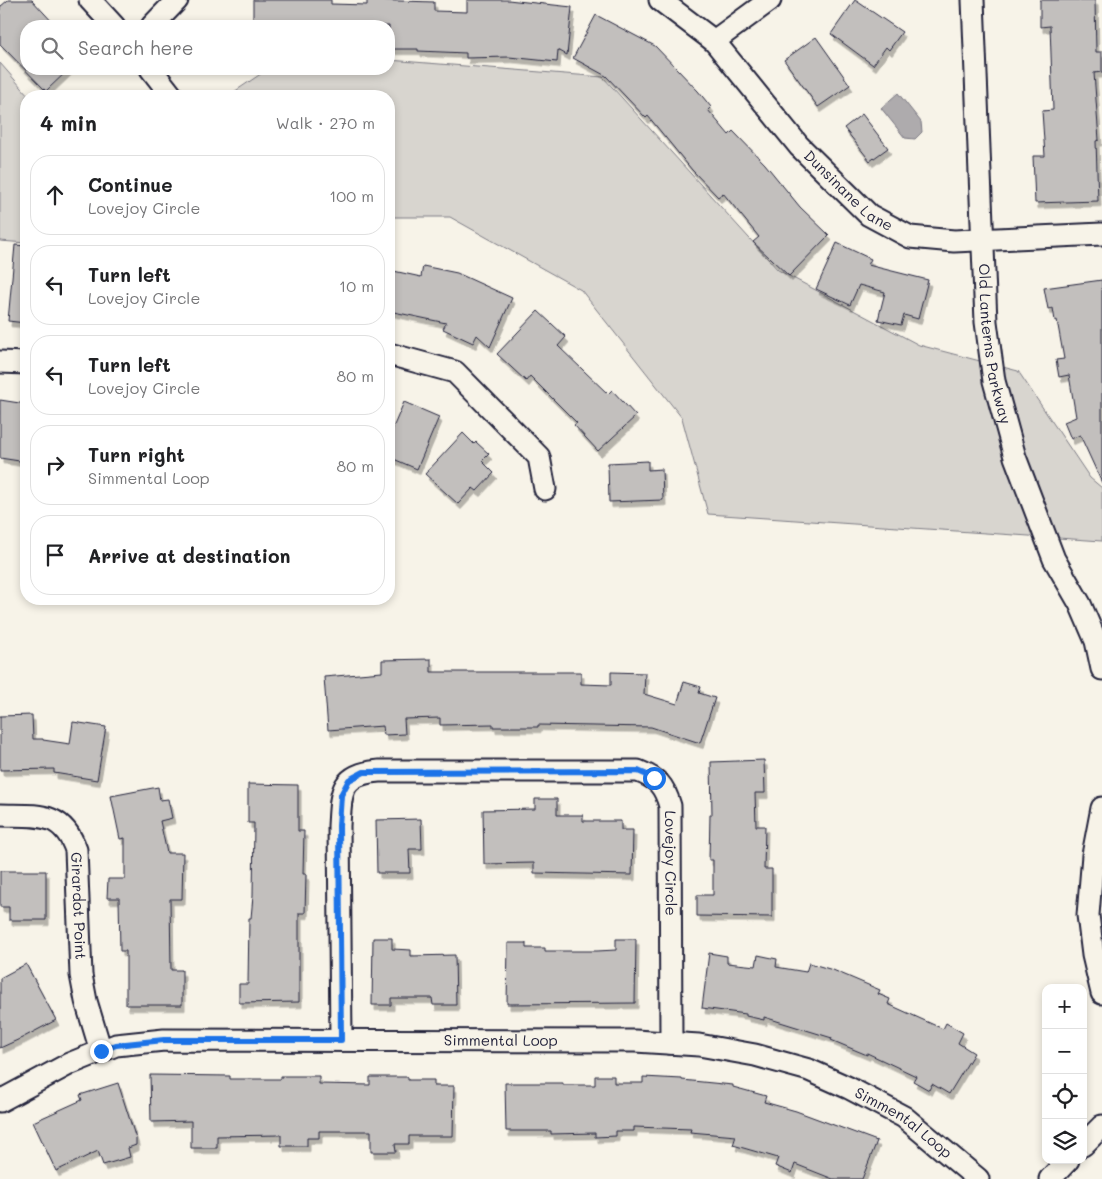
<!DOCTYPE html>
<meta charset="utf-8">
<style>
body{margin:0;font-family:Mali,sans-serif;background:#f6f6f6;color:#202124}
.controls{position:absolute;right:15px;bottom:15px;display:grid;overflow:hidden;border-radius:10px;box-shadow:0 2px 8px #0003}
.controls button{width:45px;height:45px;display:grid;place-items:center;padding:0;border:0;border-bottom:1px solid #e0e0e0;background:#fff;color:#202124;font:25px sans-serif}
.stop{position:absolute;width:15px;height:15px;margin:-11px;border:4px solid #1a73e8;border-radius:50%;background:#fff}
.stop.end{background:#1a73e8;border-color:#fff;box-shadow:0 1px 5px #0008}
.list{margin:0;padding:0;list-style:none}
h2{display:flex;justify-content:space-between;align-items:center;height:65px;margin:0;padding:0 20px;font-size:21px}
h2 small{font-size:16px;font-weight:400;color:#757577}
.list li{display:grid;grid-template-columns:32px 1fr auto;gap:15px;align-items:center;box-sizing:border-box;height:80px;margin:0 10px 10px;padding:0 10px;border:1px solid #e0e0e0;border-radius:20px}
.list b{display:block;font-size:19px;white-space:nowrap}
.list p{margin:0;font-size:16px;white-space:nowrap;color:#757577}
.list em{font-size:16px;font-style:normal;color:#757577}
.icon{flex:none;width:28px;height:28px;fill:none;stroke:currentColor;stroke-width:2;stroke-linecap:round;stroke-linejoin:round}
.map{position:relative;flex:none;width:1102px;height:1179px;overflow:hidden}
.search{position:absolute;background:#fff;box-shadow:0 2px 8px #0003;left:20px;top:20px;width:375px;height:55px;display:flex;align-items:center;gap:12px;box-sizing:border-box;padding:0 18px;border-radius:20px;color:#757577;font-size:19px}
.panel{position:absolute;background:#fff;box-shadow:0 2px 8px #0003;left:20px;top:90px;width:375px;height:515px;border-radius:20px}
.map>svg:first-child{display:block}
.green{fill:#d8d5cf;stroke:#7d7c85}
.water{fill:#aeabad;stroke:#76747f}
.building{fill:#c2bfbd;stroke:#22223b;filter:url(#shadow)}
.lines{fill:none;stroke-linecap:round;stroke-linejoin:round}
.minor-casing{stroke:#22223b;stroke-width:25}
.minor{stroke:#f7f3e8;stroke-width:21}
.route{stroke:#1a73e8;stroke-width:6}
.labels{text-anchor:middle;stroke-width:4;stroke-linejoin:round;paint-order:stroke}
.street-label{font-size:15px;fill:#22223b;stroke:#f7f3e8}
</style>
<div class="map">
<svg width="1102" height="1179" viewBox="0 0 1102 1179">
<defs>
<filter id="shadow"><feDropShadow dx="3" dy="5.5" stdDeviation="0" flood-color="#0004"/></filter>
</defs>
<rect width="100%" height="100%" fill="#f7f3e8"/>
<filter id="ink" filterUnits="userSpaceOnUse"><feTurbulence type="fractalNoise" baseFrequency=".02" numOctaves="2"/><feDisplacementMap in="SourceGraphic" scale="10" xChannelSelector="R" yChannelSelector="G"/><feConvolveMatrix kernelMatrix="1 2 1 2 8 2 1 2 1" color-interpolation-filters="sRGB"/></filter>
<g filter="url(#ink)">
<path class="green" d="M 389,60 L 603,77 L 778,270 L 919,345 L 1018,371 L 1090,478 L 1102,488 L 1102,541 L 708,514 L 682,418 L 581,290 L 450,217 L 389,217 L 389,96 L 228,96 L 268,69 L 389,69 Z
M 0,63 L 29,96 L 26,96 L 26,243 L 0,241 Z"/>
<path class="water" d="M 898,93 L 921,122 L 922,132 L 915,139 L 905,138 L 881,108 Z"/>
<path class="building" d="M 8,0 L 32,0 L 56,26 L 26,26 L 26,69 L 69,69 L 46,91 L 0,44 L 0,7 Z
M 253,0 L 331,0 L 331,4 L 367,5 L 367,0 L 434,2 L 434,11 L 467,12 L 467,0 L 508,0 L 572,7 L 567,55 L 558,50 L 557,62 L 509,57 L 466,58 L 466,53 L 418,51 L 418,49 L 389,49 L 389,26 L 253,26 Z
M 855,0 L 902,32 L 889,50 L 886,47 L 873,65 L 831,34 Z
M 1040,0 L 1095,0 L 1096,52 L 1102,52 L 1102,72 L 1094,73 L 1099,140 L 1096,141 L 1098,201 L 1035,203 L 1033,156 L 1045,156 L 1042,111 L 1053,110 L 1050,26 L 1040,27 Z
M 596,15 L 655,46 L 698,91 L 711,107 L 708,110 L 729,135 L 733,131 L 765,164 L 800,207 L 829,235 L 789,276 L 753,242 L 759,237 L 723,193 L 718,197 L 692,170 L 648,116 L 646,118 L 606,76 L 573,58 Z
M 816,37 L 850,85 L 818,107 L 784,60 Z
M 862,114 L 888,148 L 870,161 L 844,128 Z
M 837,243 L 871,259 L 868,265 L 928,280 L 918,319 L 904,315 L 901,325 L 878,320 L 885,292 L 859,285 L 850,305 L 816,289 Z
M 15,245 L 26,246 L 26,323 L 8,321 Z
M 423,266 L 457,273 L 512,298 L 490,347 L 477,335 L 473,343 L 443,329 L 446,323 L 389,311 L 389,270 L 421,277 Z
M 1102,280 L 1102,483 L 1080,435 L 1071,439 L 1064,422 L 1076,417 L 1069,375 L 1059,377 L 1056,360 L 1064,359 L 1057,320 L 1055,321 L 1053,308 L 1048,309 L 1044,288 Z
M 538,311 L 566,337 L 558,346 L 608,394 L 612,390 L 636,416 L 598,451 L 574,425 L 577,423 L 530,376 L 526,381 L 497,354 Z
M 0,400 L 26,404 L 26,462 L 0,458 Z
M 404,402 L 439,417 L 417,469 L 389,457 L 389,437 Z
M 463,433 L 474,444 L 476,442 L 489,454 L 482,461 L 494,473 L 477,491 L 473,488 L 458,504 L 425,474 Z
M 648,461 L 648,470 L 662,469 L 663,500 L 609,502 L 608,463 Z
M 431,659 L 431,672 L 581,672 L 581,684 L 611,685 L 611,672 L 645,673 L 644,694 L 677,704 L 684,682 L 701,687 L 699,693 L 715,698 L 700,743 L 651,727 L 538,725 L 538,727 L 493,727 L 493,724 L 440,725 L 440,718 L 404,719 L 405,734 L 384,735 L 383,726 L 328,730 L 324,677 L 382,672 L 382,660 Z
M 32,715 L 33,739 L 43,739 L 43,740 L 70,744 L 73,722 L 106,727 L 97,780 L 54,773 L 54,769 L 0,770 L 0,716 Z
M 764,760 L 765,793 L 755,793 L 756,826 L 765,826 L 764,869 L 772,869 L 772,917 L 697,916 L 697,895 L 713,895 L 713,860 L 709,860 L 710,815 L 712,815 L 711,762 Z
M 248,784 L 298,785 L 298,831 L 304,831 L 303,874 L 306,874 L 305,913 L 299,913 L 299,1002 L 239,1003 L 239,984 L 248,984 L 249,918 L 251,918 L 253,896 L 254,823 L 248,823 Z
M 158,787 L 160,800 L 168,799 L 172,818 L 160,821 L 167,853 L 183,853 L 182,899 L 170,899 L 171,970 L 182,970 L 182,1005 L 126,1005 L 126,951 L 120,951 L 119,898 L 107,898 L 108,879 L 125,879 L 125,838 L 120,839 L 111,796 Z
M 535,799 L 557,799 L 557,815 L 583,815 L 583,821 L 621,821 L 621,830 L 633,830 L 632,875 L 534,873 L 534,863 L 484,864 L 483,810 L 535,809 Z
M 421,819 L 422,849 L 409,849 L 410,873 L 377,873 L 376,820 Z
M 0,871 L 46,871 L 46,920 L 9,920 L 9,907 L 0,907 Z
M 373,938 L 392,938 L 392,949 L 411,950 L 411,956 L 455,955 L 456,1005 L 433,1005 L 432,998 L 391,998 L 391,1005 L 372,1005 Z
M 616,939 L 636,939 L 635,1003 L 507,1004 L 508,943 L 526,943 L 526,948 L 545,948 L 545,951 L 597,951 L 616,950 Z
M 709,953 L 727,956 L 727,963 L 756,966 L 758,955 L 777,959 L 776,967 L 806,972 L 809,963 L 833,970 L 880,990 L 878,994 L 890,999 L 888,1004 L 943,1029 L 946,1023 L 963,1033 L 958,1043 L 974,1053 L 949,1094 L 932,1084 L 929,1090 L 913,1081 L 916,1076 L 867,1053 L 867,1055 L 831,1040 L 832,1038 L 764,1017 L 764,1020 L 746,1016 L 746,1014 L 702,1008 Z
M 26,964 L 56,1020 L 22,1038 L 0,1048 L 0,978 Z
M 150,1075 L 230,1076 L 230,1079 L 281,1079 L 281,1076 L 319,1076 L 319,1084 L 370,1085 L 370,1077 L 408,1077 L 408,1080 L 434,1080 L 434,1086 L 454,1086 L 453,1136 L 409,1136 L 409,1144 L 395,1144 L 396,1152 L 371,1152 L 371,1131 L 319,1131 L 319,1138 L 307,1138 L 307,1146 L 281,1146 L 281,1135 L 217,1136 L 217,1148 L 191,1148 L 191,1121 L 151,1122 Z
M 595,1076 L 614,1076 L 614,1083 L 643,1083 L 643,1077 L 682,1079 L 682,1080 L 733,1085 L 733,1087 L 766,1096 L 764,1102 L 796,1111 L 877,1141 L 862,1179 L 833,1179 L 795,1164 L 792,1173 L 775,1166 L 778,1158 L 733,1145 L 736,1136 L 690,1132 L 691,1129 L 634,1127 L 634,1131 L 616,1131 L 616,1136 L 595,1137 L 595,1133 L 551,1134 L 551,1131 L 506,1131 L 505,1083 L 563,1083 L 563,1085 L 595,1085 Z
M 118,1083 L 136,1139 L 136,1145 L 128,1148 L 130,1157 L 103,1165 L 98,1151 L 56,1171 L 33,1122 L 82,1100 L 80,1095 Z"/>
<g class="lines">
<g class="minor-casing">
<g id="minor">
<path d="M 90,0 L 114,26"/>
<path id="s1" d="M 660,0 L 714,41 L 799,146 L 869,215 L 910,237 L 954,241 L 1102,234"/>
<path id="s2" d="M 973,0 L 986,322 L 994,381 L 1015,457 L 1054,559 L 1080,604 L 1096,641 L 1102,669"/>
<path d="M 152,26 L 177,0"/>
<path d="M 714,41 L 770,0"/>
<path d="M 151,69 L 172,96"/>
<path d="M 389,354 L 455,372 L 539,457 L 545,489"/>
<path d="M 0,362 L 26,363"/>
<path d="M 1102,808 L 1093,855 L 1088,915 L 1093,955 L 1102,993"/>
<path id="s3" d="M 0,815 C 36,816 62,810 76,850 L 81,975 L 86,1001 L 101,1051"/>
<path id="s4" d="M 341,1040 L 339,826 C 341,792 340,774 379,771 L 638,771 C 658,779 664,785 670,806 L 671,1043"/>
<path id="s5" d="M 0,1101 L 69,1064 L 116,1045 L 164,1040 L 635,1041 L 699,1045 L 755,1055 L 809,1070 L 849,1088 L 904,1117 L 978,1179"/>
<path d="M 1083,1145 L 1102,1126"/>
<path d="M 1050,1179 L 1068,1160"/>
</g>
</g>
<use href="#minor" class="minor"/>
</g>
</g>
<g class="lines" filter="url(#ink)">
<path class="route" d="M 101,1051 L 116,1045 L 164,1040 L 341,1040 L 339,826 L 341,795 L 349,780 L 364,772 L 638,771 L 654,778"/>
</g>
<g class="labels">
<g class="street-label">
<text dy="5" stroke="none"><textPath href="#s1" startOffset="270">Dunsinane Lane</textPath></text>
<text dy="5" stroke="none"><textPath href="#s2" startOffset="345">Old Lanterns Parkway</textPath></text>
<text dy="5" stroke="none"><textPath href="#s4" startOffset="659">Lovejoy Circle</textPath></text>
<text dy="5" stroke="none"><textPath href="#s3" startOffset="148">Girardot Point</textPath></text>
<text dy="5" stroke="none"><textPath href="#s5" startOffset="514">Simmental Loop</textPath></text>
<text dy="5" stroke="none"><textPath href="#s5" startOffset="934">Simmental Loop</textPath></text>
</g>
</g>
</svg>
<div class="controls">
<button>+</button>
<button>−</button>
<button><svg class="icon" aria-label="locate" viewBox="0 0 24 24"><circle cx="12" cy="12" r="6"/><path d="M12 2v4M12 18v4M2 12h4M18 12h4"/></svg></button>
<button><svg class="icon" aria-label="layers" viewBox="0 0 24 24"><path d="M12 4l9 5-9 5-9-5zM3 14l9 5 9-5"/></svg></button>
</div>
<div class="stop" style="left:654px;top:778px"></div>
<div class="stop end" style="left:101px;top:1051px"></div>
<div class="search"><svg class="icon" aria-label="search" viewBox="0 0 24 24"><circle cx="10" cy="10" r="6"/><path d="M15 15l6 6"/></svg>Search here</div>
<section class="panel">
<h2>4 min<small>Walk · 270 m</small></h2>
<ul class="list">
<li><svg class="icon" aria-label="ahead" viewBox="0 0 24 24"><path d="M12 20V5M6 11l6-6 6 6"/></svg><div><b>Continue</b><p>Lovejoy Circle</p></div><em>100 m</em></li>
<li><svg class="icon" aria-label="left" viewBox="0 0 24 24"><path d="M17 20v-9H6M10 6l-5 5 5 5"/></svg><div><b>Turn left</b><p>Lovejoy Circle</p></div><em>10 m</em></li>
<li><svg class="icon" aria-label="left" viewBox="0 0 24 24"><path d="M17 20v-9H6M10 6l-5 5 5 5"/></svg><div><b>Turn left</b><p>Lovejoy Circle</p></div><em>80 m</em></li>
<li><svg class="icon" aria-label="right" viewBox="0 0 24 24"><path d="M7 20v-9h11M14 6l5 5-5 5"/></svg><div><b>Turn right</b><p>Simmental Loop</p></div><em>80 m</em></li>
<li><svg class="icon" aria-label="arrive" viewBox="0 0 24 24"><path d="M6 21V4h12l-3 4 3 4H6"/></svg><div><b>Arrive at destination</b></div></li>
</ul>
</section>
</div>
